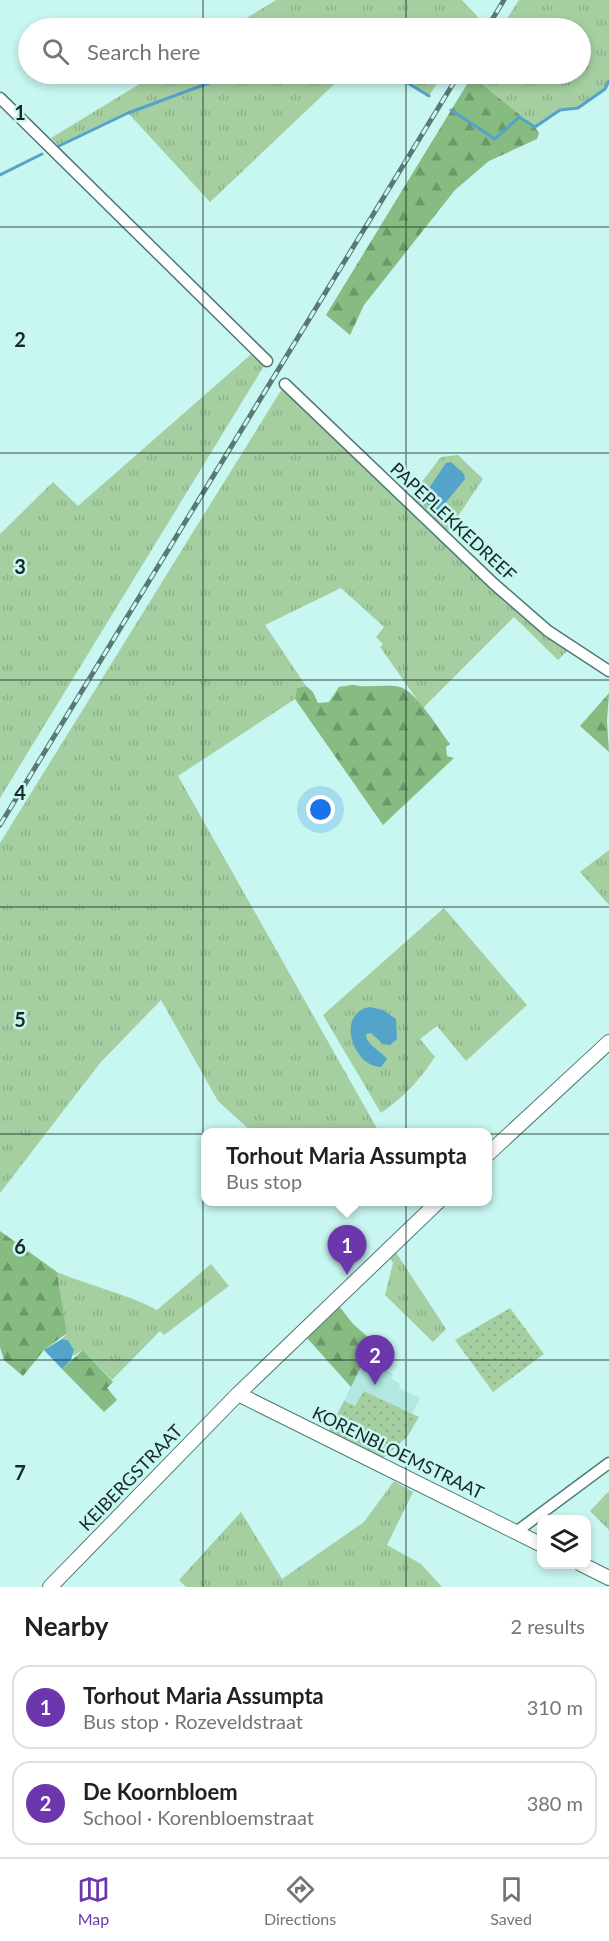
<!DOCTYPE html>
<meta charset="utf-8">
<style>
body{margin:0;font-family:Lato,sans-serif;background:#f2f2f2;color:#202124}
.controls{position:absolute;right:18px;bottom:18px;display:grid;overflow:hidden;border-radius:12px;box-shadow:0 3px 9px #0003}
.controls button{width:54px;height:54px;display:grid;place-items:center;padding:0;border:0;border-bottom:2px solid #e0e0e0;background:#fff;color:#202124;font:30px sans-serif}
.you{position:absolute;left:321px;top:810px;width:21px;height:21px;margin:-15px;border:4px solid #fff;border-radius:50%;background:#1a73e8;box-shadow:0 0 0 9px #1a73e833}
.badge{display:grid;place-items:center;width:39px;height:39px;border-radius:50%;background:#6c36ad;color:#fff;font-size:20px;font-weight:700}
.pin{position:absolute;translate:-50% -50px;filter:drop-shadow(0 2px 3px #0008)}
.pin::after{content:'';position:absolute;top:32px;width:21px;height:18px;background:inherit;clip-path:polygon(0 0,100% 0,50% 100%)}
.popup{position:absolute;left:201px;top:1128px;width:291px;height:78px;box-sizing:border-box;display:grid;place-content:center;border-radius:12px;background:#fff;filter:drop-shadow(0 2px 4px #0005);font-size:20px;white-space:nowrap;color:#757577}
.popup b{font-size:22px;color:#202124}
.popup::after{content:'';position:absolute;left:50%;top:100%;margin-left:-12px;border:12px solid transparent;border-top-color:#fff}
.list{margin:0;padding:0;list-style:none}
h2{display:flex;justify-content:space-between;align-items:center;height:78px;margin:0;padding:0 24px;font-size:26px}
h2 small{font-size:20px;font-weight:400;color:#757577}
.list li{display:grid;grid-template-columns:39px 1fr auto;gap:18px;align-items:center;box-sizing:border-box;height:84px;margin:0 12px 12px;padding:0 12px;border:2px solid #e0e0e0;border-radius:18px}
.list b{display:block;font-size:22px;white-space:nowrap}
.list p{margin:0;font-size:20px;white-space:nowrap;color:#757577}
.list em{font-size:20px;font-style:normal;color:#757577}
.icon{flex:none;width:33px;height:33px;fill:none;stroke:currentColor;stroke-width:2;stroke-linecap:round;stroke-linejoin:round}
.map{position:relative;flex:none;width:609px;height:1587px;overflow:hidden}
.search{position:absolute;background:#fff;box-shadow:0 3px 9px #0003;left:18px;right:18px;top:18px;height:66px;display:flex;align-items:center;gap:15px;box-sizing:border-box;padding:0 21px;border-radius:33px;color:#757577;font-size:22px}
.sheet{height:270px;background:#fff}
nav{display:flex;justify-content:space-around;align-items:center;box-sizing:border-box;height:84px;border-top:2px solid #e0e0e0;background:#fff;font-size:16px;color:#757577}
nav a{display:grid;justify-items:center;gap:3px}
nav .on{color:#6c36ad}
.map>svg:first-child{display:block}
.built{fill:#b2e8e2}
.grass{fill:url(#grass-tufts)}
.forest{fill:url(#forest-firs)}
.park{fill:url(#park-dots)}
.water{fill:#53a3cb}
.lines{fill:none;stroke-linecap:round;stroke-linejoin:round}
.stream{stroke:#53a3cb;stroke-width:3}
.minor-casing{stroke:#507a76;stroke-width:13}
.tertiary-casing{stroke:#507a76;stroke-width:16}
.minor{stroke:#fff;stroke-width:10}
.tertiary{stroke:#fff;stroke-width:14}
.rail-casing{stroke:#5b7875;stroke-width:5}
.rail{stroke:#c8f6f0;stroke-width:3;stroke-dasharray:9;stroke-linecap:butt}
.grid{fill:none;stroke:#172927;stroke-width:1.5;stroke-opacity:0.55}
.labels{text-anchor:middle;stroke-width:5;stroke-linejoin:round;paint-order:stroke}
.street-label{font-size:18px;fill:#172927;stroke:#c8f6f0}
.grid-label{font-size:20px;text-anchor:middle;font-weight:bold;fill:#172927;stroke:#c8f6f0;stroke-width:5;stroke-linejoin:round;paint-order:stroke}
</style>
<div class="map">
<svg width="609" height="1587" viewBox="0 0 609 1587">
<defs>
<pattern id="grass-tufts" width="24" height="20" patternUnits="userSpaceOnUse" patternTransform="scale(1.5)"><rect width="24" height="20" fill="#a5cea1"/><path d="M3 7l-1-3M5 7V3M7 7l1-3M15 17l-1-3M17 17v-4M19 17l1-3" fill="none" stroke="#8db18b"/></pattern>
<pattern id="forest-firs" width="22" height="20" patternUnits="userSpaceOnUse" patternTransform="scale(1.5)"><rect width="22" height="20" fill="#86bb82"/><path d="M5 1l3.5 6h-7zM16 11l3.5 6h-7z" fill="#6d986a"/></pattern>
<pattern id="park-dots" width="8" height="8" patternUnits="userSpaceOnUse" patternTransform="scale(1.5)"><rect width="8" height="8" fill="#a5cea1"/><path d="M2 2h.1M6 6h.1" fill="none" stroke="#8db18b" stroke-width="1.8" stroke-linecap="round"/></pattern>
</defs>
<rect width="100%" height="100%" fill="#c8f6f0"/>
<path class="built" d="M 366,1355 L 380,1362 L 377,1367 L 393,1374 L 391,1378 L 400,1384 L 399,1388 L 420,1398 L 412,1414 L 365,1391 L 355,1406 L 344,1401 Z"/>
<path class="grass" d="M 276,0 L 462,0 L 478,17 L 471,28 L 230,28 Z
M 519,0 L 609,0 L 609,83 L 605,89 L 578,108 L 560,110 L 535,127 L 472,76 L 474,74 L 580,74 L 580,28 L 501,28 Z
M 156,74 L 345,74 L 210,202 L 128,113 L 59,146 L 51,138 Z
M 393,74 L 443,74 L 429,96 Z
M 256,350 L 267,361 L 0,798 L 0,534 L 53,482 L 78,506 Z
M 285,384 L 407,501 L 441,457 L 458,455 L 483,479 L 444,537 L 572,646 L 558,660 L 514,617 L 423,708 L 380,647 L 383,644 L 376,637 L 384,627 L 341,588 L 265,625 L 306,686 L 297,688 L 295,699 L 178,776 L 379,1132 L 252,1132 L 218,1101 L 161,1000 L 100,1063 L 0,1193 L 0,843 Z
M 609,850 L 609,905 L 580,872 Z
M 444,908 L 527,1005 L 466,1061 L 437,1026 L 420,1039 L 435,1057 C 418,1082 406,1095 381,1113 L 323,1015 Z
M 395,1251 L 446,1329 L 433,1342 L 385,1295 L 393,1263 L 389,1257 Z
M 211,1264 L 229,1286 L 164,1335 L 160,1331 L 112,1380 L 83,1350 L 73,1356 L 74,1350 L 68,1340 L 62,1339 L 67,1333 L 57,1272 C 90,1286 125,1293 157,1310 Z
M 394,1481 L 413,1492 L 387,1545 L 421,1564 L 442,1587 L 186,1587 L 179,1580 L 241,1512 L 282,1579 L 364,1522 Z
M 609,1491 L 609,1530 L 590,1511 Z"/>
<path class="forest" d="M 472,76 L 535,127 L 539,133 L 537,139 L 489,161 L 455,190 L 364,305 L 350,335 L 326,315 Z
M 352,685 C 368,688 385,684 400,687 C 416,691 439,730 450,744 L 446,747 L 447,756 L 454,758 L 383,825 L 295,699 L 297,688 L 306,686 L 313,692 L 318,703 L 329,702 L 339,687 Z
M 609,693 L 607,721 L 609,752 L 580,726 Z
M 0,1231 L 57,1272 L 67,1333 L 44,1350 L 23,1376 L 4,1360 L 0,1347 Z
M 339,1306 L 353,1324 L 385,1352 L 380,1362 L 366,1356 L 351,1387 L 307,1338 Z
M 83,1350 L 113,1382 L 107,1388 L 117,1400 L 104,1412 L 62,1369 Z"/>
<path class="park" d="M 510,1308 L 544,1354 L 493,1392 L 455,1340 Z
M 364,1391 L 419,1417 L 407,1437 L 383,1458 L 328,1432 L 344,1401 L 355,1406 Z"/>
<path class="water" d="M 451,462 L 464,474 L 465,479 L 438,512 L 426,503 L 425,494 L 446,463 Z
M 370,1007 L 383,1010 L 396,1019 L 397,1039 L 390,1045 L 383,1044 L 371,1033 L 366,1034 C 366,1045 380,1050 387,1059 L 381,1067 C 353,1067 335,1013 370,1007 Z
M 62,1339 L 68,1340 L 74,1350 L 71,1360 L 62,1369 L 44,1350 Z"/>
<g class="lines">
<path class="stream" d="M 393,74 L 429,96
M 451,110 L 495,139 L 519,117 L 535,127 L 560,110 L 578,108 L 605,89 L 609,81
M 59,146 L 128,113 L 233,74
M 0,175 L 42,154"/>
<g class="minor-casing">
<path id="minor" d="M 0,98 L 267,361
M 285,384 L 494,584 L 548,631 L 609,671
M 516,1532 L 609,1463"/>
</g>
<g class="tertiary-casing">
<path id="tertiary" d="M 488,1154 L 609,1042
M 238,1394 L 542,1545
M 581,1564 L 609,1578
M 50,1587 L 238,1394 L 438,1202"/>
</g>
<use href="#minor" class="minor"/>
<use href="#tertiary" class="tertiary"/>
<g class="rail-casing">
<path id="rail" d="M 487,28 L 504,0
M 0,825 L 459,74"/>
</g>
<use href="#rail" class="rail"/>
</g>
<path class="grid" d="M 203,0 L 203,28M 406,0 L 406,28M 203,74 L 203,1587M 406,74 L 406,1587M 0,227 L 609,227M 0,453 L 609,453M 0,680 L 609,680M 0,907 L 609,907M 0,1134 L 609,1134M 0,1360 L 609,1360"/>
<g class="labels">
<g class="street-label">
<text transform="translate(453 522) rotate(43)" y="6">PAPEPLEKKEDREEF</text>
<text transform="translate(398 1453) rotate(26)" y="6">KORENBLOEMSTRAAT</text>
<text transform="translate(131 1478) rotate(-46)" y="6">KEIBERGSTRAAT</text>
</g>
</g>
<g class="grid-label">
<text x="20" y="120">1</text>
<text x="20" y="347">2</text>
<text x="20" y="574">3</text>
<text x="20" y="800">4</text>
<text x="20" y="1027">5</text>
<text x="20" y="1254">6</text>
<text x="20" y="1480">7</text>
</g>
</svg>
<div class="controls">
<button><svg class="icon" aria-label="layers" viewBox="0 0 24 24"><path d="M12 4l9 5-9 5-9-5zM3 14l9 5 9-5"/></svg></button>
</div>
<div class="you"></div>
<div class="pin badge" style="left:347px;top:1275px">1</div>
<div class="popup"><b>Torhout Maria Assumpta</b>Bus stop</div>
<div class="pin badge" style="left:375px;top:1385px">2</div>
<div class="search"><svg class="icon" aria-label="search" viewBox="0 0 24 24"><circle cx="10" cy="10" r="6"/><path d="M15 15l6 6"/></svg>Search here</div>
</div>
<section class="sheet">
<h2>Nearby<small>2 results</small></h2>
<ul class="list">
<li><span class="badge">1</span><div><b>Torhout Maria Assumpta</b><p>Bus stop · Rozeveldstraat</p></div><em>310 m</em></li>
<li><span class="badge">2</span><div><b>De Koornbloem</b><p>School · Korenbloemstraat</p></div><em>380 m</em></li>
</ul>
</section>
<nav>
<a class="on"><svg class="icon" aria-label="map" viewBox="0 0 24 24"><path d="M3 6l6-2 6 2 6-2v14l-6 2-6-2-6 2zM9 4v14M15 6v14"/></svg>Map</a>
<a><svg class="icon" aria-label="directions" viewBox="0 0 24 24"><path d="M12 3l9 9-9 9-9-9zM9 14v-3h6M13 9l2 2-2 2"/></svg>Directions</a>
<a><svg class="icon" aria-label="saved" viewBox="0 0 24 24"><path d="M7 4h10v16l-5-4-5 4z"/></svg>Saved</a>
</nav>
